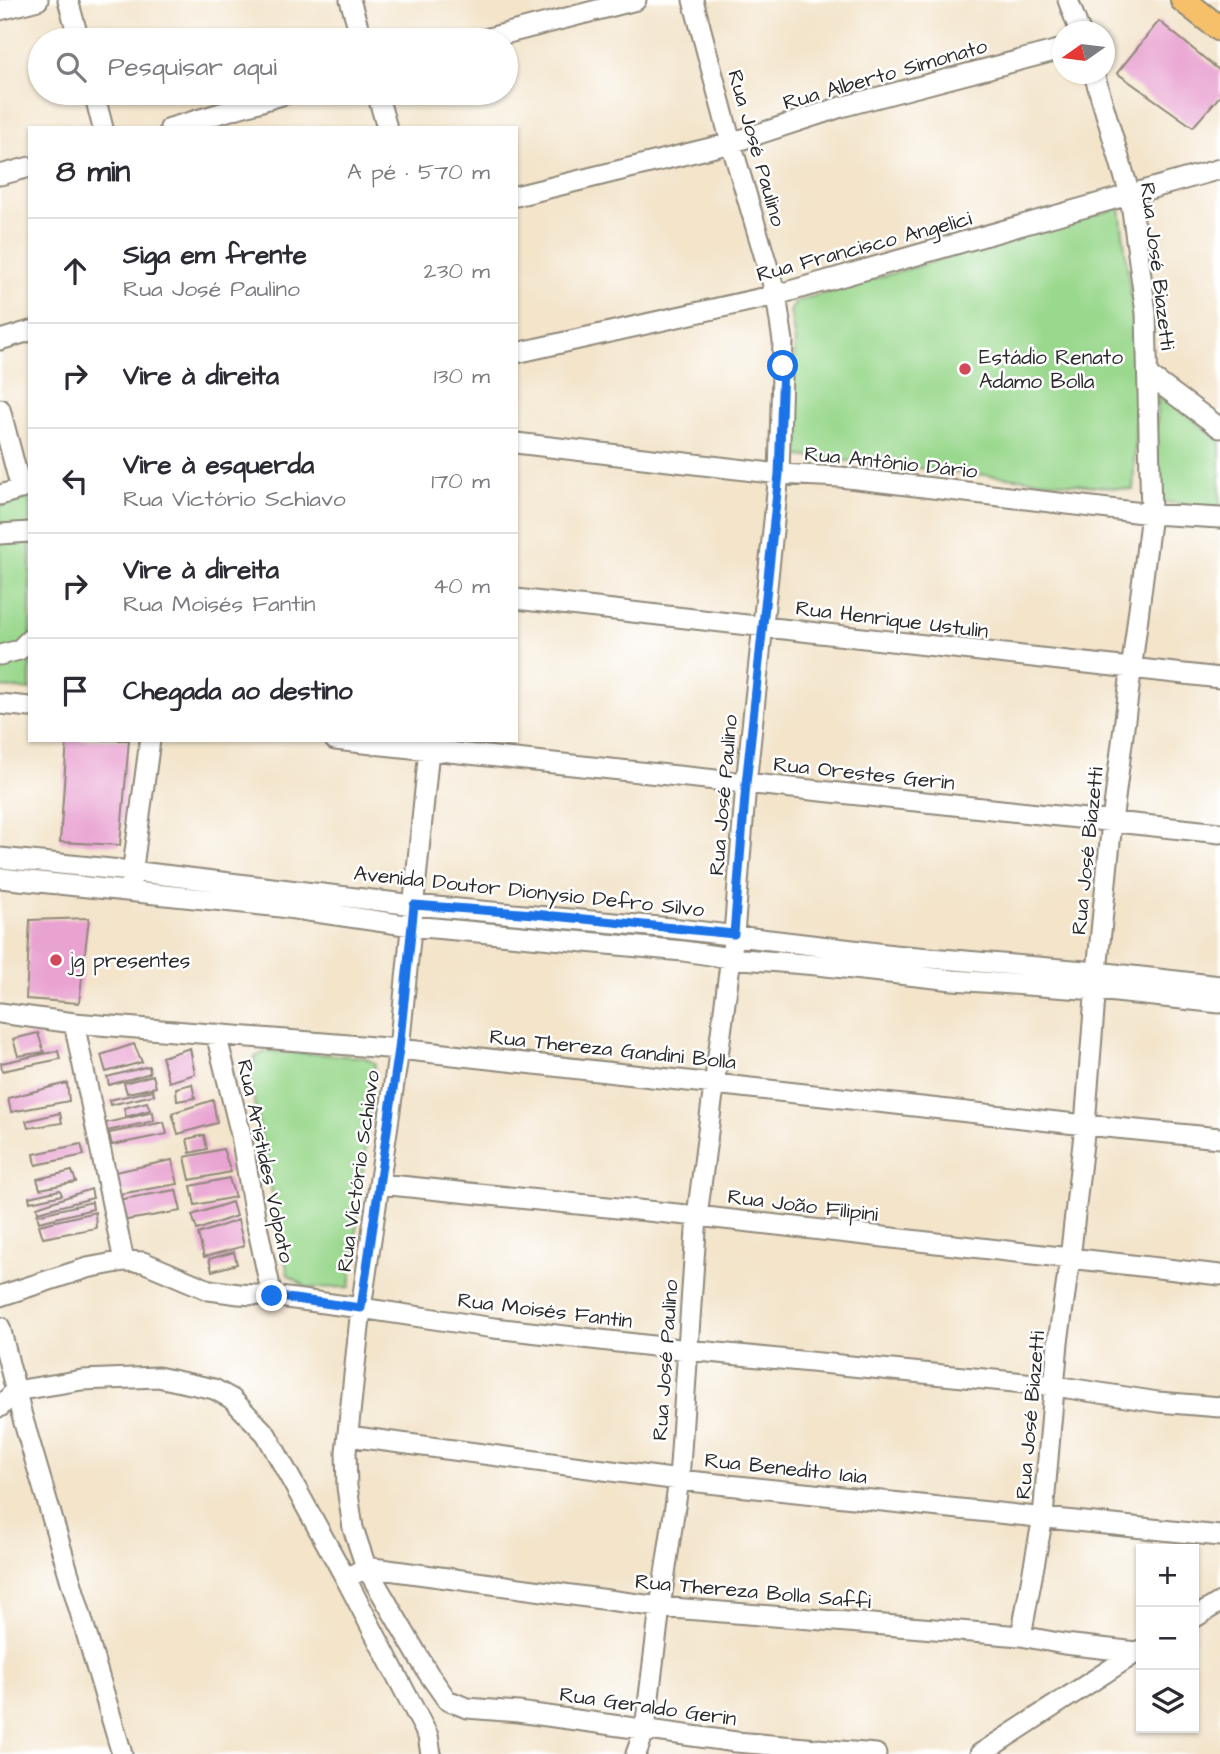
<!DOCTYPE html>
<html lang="pt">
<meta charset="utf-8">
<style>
body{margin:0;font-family:"Architects Daughter",sans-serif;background:#f7f7f7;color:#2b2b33}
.controls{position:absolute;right:21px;bottom:21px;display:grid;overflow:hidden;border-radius:0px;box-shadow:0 2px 5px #0004}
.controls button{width:63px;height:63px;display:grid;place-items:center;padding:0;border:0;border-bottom:2px solid #e1e1e2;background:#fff;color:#2b2b33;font:35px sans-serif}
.compass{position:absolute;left:1052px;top:21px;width:63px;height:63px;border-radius:50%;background:#fff;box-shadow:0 2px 5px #0004;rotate:256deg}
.stop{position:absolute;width:21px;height:21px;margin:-16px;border:5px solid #1a73e8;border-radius:50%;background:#fff}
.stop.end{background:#1a73e8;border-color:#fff;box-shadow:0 2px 7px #0008}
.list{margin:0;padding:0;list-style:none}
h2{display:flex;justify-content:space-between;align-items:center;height:91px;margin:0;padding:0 28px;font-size:30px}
h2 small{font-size:23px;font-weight:400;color:#7c7c81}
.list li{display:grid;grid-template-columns:46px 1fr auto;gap:21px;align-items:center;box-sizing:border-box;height:105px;padding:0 28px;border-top:2px solid #e1e1e2}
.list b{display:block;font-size:26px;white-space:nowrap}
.list p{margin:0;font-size:23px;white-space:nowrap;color:#7c7c81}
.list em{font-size:23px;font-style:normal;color:#7c7c81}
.icon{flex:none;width:38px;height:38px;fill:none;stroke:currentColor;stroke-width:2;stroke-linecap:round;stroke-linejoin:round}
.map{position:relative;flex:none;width:1220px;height:1754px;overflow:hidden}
.search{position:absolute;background:#fff;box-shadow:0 2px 5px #0004;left:28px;top:28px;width:490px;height:77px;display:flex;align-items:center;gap:18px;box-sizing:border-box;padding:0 24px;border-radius:38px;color:#7c7c81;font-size:26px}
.panel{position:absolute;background:#fff;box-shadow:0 2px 5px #0004;left:28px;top:126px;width:490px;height:616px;border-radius:0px}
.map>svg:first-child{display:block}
.green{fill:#9ad88d;stroke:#62825c;stroke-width:2}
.building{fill:#e9a3d1}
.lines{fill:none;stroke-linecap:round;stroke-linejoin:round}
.minor-casing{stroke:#8f887a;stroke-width:23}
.major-casing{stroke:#8f887a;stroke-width:28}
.minor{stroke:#fff;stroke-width:19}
.major{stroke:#f6c06b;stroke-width:24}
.route{stroke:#1a73e8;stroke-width:9}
.poi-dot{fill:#d1495b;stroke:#fff;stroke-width:2.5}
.labels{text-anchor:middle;stroke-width:5;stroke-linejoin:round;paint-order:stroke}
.street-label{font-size:21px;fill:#2b2b2b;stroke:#fff}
.poi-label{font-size:21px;fill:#2b2b2b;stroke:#fff;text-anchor:start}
</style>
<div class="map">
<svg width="1220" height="1754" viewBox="0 0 1220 1754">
<rect width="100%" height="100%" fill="#fff"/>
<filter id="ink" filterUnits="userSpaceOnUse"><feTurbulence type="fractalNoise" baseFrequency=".0143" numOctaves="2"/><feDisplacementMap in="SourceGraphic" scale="14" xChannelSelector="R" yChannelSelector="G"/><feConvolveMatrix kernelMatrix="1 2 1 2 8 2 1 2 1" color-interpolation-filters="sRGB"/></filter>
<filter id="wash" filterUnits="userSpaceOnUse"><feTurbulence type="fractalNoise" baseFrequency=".00686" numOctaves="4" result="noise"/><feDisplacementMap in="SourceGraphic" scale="28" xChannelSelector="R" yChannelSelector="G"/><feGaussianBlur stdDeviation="1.57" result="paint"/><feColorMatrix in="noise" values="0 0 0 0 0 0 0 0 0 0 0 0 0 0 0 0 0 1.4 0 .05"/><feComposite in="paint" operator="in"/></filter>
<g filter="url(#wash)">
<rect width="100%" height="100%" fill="#f3e4ca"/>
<path class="green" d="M 1120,208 L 1133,315 L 1137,396 L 1133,490 L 791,455 L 795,342 L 790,311 L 797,301 Z
M 1158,391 L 1220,441 L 1220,508 L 1155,501 Z
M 30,498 L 30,690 L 0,687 L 0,506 Z
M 267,1051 L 363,1057 L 375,1063 L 350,1287 L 308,1288 L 288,1275 L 249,1075 L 255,1057 Z"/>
<g id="blocks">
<path class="building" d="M 1159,21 L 1220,71 L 1220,96 L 1193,127 L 1117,73 Z
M 67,740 L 129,740 L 120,845 L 60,842 Z
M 89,918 L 79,1003 L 26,999 L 30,920 Z
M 38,1033 L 44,1052 L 18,1056 L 13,1039 Z
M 134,1044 L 142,1062 L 106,1072 L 101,1055 Z
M 190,1048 L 195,1074 L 169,1082 L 162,1057 Z
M 58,1051 L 60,1059 L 2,1071 L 1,1063 Z
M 149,1066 L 150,1073 L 109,1085 L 107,1077 Z
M 153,1075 L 156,1087 L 127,1093 L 124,1083 Z
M 67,1083 L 69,1101 L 11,1112 L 8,1098 Z
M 192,1084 L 195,1098 L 177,1101 L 176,1088 Z
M 153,1090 L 154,1095 L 110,1105 L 109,1100 Z
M 213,1100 L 217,1123 L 178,1134 L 172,1113 Z
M 147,1102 L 150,1110 L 126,1117 L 124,1108 Z
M 153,1112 L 154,1121 L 107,1131 L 106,1123 Z
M 60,1113 L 62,1123 L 28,1128 L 26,1121 Z
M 164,1122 L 167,1134 L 112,1145 L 109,1133 Z
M 204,1135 L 207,1149 L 190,1153 L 187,1139 Z
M 81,1144 L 84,1155 L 36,1165 L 34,1154 Z
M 223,1149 L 231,1172 L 190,1180 L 185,1157 Z
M 172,1160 L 178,1184 L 119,1194 L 115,1172 Z
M 72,1171 L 76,1182 L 40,1189 L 37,1179 Z
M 229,1178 L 235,1197 L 195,1205 L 191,1186 Z
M 91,1189 L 93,1198 L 38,1212 L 37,1207 Z
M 60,1190 L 62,1195 L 30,1202 L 29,1197 Z
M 176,1190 L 181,1211 L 121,1221 L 117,1200 Z
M 92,1202 L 93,1209 L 39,1222 L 37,1215 Z
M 232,1202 L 236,1216 L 197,1230 L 192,1215 Z
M 95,1212 L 96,1228 L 43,1238 L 39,1225 Z
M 238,1220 L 244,1246 L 204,1257 L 198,1234 Z
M 234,1252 L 237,1264 L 212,1271 L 209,1259 Z"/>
</g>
</g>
<g filter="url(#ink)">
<use href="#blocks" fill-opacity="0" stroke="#8f887a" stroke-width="2"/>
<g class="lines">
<g class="minor-casing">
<path id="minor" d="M 68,0 L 79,40
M 350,0 L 362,40
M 1068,0 L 1080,32
M 0,10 L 38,0
M 481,40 L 636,0
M 94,93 L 103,128
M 377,93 L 387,128
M 170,128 L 289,93
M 0,175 L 30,167
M 516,196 L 731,143 L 841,107 L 1062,49
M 0,340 L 30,331
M 516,353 L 776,295 L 1220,169
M 1148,375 L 1220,428
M 0,409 L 21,489
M 516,443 L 779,474 L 840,477 L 1151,514 L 1220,518
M 0,495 L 30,486
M 0,534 L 30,532
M 516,599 L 1220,678
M 0,655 L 19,650 L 30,639
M 0,704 L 30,707
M 335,740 L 1220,833
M 430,740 L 399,1049 L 361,1308 L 346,1452 L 347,1487 L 353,1528 L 366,1567 L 428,1673 L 447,1700 L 467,1708 L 518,1712 L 736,1742 L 876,1754
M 0,858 L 131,871 L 414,905 L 671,928 L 894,955 L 1097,972 L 1220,986
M 0,878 L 281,907 L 412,926 L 683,951 L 730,958 L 817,965 L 953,980 L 1097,990 L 1220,1003
M 131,882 L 150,740
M 0,1013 L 74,1023 L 399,1049 L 1085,1125 L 1220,1138
M 74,1023 L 124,1261
M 216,1034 L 241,1135 L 255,1216 L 272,1296
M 380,1184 L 697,1216 L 1220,1275
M 0,1296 L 87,1268 L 124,1261 L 143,1262 L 209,1290 L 239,1294 L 272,1296 L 361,1308 L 494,1328 L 688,1350 L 1055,1386 L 1158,1402 L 1220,1407
M 0,1327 L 22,1416 L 122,1754
M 0,1407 L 15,1391 L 82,1380 L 158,1377 L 214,1389 L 232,1399 L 266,1434 L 346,1579 L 404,1690 L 428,1736 L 431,1754
M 348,1436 L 679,1480 L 1220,1536
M 346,1579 L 366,1567 L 660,1607 L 1021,1636 L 1064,1644 L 1137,1652
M 1194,1618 L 1220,1602
M 1021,1636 L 1043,1517 L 1058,1342 L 1070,1259 L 1085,1125 L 1097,972 L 1112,822 L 1151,514 L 1146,313 L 1130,195 L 1094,74
M 636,1754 L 645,1729 L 660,1607 L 679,1480 L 697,1216 L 734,934 L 746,784 L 779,474 L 783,341 L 776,295 L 731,143 L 693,0
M 980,1754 L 1140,1650"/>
</g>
<g class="major-casing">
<path id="major" d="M 1183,0 L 1220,29"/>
</g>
<use href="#minor" class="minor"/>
<use href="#major" class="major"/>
</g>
</g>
<g class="lines" filter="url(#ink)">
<path class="route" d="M 272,1296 L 361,1308 L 399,1049 L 414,905 L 534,914 L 734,934 L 746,784 L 779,474 L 783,366"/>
</g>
<g class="poi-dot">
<circle cx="965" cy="369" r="7"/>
<circle cx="56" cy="960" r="7"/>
</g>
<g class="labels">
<g class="street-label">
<text transform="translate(885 74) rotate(-16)" y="7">Rua Alberto Simonato</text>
<text transform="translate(757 148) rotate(74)" y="7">Rua José Paulino</text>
<text transform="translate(864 246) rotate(-15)" y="7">Rua Francisco Angelici</text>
<text transform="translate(1158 266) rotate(83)" y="7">Rua José Biazetti</text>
<text transform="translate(891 462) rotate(6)" y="7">Rua Antônio Dário</text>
<text transform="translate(892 619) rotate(7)" y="7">Rua Henrique Ustulin</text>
<text transform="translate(864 773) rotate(6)" y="7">Rua Orestes Gerin</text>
<text transform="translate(723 795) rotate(-85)" y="7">Rua José Paulino</text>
<text transform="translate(1087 851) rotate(-84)" y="7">Rua José Biazetti</text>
<text transform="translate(529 891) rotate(6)" y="7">Avenida Doutor Dionysio Defro Silvo</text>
<text transform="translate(613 1049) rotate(6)" y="7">Rua Thereza Gandini Bolla</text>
<text transform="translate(266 1161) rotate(78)" y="7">Rua Aristides Volpato</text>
<text transform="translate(358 1171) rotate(-82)" y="7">Rua Victório Schiavo</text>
<text transform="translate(803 1205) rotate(7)" y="7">Rua João Filipini</text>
<text transform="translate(545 1310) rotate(7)" y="7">Rua Moisés Fantin</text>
<text transform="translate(665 1360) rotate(-86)" y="7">Rua José Paulino</text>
<text transform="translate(1030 1415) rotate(-85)" y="7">Rua José Biazetti</text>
<text transform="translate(786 1468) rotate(6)" y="7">Rua Benedito Iaia</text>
<text transform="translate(753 1591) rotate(5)" y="7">Rua Thereza Bolla Saffi</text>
<text transform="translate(648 1706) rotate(8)" y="7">Rua Geraldo Gerin</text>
</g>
<g class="poi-label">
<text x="979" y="364">Estádio Renato<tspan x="979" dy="24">Adamo Bolla</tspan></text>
<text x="70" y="967">jg presentes</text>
</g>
</g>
</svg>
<div class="controls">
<button>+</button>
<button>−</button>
<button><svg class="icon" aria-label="layers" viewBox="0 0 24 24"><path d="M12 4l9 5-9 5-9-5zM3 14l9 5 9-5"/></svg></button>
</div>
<svg class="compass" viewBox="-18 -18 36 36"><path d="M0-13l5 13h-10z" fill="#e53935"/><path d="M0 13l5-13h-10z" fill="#7c7c81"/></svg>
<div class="stop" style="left:783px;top:366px"></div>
<div class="stop end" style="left:272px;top:1296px"></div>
<div class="search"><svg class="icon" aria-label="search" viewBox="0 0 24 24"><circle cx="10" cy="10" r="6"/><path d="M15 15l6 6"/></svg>Pesquisar aqui</div>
<section class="panel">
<h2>8 min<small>A pé · 570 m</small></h2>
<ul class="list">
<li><svg class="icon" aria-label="ahead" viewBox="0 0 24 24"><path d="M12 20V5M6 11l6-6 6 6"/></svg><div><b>Siga em frente</b><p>Rua José Paulino</p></div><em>230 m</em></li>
<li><svg class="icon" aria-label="right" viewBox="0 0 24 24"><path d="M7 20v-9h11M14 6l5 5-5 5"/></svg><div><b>Vire à direita</b></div><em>130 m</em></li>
<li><svg class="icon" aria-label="left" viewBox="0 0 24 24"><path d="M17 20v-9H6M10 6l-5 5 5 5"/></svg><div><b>Vire à esquerda</b><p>Rua Victório Schiavo</p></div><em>170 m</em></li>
<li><svg class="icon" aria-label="right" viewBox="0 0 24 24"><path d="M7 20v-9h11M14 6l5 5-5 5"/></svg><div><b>Vire à direita</b><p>Rua Moisés Fantin</p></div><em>40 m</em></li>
<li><svg class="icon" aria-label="arrive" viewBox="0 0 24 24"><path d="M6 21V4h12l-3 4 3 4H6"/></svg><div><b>Chegada ao destino</b></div></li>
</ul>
</section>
</div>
